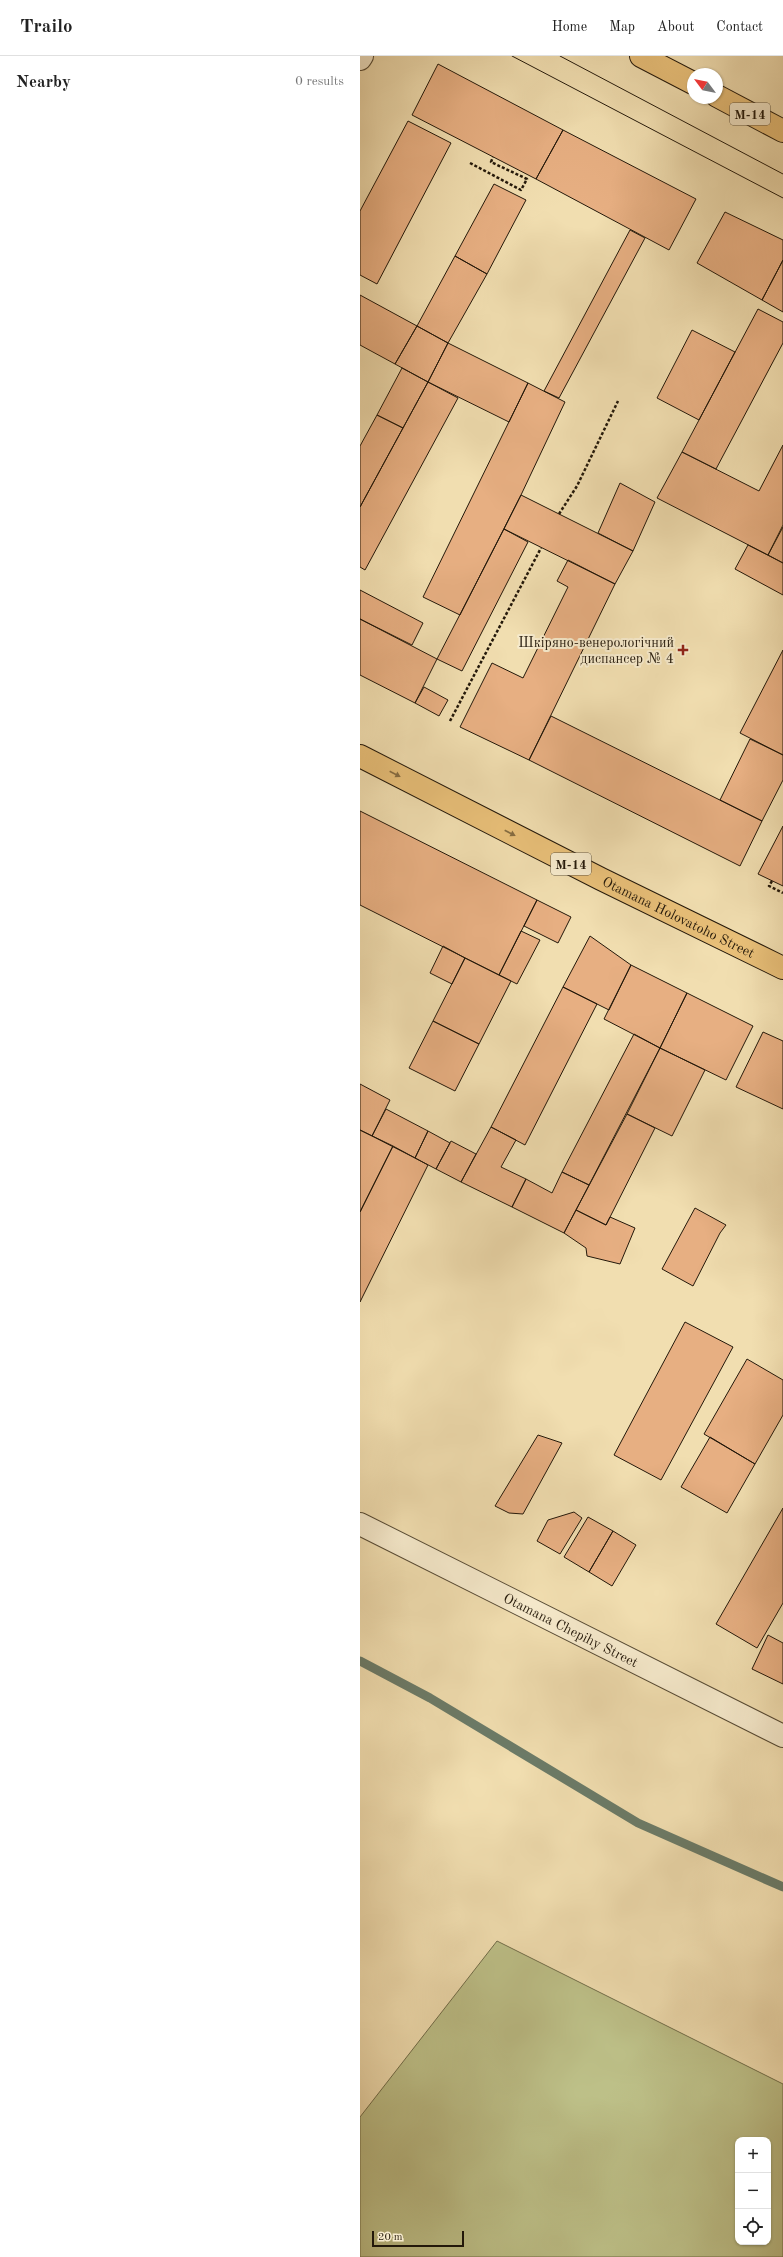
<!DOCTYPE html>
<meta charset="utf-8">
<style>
body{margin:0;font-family:"Old Standard TT",serif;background:#f2f2f2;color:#222}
.controls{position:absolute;right:12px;bottom:12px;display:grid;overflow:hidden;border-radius:8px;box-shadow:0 1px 3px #0004}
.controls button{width:36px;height:36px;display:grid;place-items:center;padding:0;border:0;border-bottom:1px solid #e0e0e0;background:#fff;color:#222;font:20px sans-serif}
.compass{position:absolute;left:327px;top:12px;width:36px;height:36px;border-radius:50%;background:#fff;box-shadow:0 1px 3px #0004;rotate:302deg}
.scale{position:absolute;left:12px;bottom:10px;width:92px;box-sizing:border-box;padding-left:4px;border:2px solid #23180a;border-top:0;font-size:11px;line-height:14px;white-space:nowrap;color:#23180a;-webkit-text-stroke:3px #f6eacc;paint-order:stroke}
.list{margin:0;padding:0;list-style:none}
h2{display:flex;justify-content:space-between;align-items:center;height:52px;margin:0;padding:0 16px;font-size:17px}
h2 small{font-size:13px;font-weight:400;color:#767676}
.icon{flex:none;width:22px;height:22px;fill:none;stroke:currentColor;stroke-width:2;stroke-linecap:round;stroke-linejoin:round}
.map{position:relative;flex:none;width:423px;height:2201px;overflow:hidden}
header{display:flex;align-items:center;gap:24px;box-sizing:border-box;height:56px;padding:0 20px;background:#fff;border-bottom:1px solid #e0e0e0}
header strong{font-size:19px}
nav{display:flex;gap:22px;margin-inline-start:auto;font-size:14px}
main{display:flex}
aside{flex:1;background:#fff}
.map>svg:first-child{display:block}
.green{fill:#bdc088;stroke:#706c49;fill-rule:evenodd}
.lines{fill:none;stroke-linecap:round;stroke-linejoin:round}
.stream{stroke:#6b7b68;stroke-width:9}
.building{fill:#e7af82;stroke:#23180a}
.minor-casing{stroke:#564a34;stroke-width:24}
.primary-casing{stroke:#23180a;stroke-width:24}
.path{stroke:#23180a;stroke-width:2.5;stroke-dasharray:3 2;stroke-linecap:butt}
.minor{stroke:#f6eacc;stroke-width:22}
.primary{stroke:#e8bf78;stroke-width:22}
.tram{stroke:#23180a;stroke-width:1}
.oneway{fill:#866c41}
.poi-dot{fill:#8f2418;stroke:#f6eacc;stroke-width:1.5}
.labels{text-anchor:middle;stroke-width:4;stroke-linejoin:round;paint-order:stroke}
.shield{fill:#f6eacc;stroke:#625744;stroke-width:1}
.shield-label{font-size:13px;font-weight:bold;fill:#23180a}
.poi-label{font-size:14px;fill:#23180a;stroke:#f6eacc;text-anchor:end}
.street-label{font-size:14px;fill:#23180a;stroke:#f6eacc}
</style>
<header>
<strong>Trailo</strong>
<nav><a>Home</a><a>Map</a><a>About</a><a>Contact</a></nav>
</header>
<main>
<aside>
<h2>Nearby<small>0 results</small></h2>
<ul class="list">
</ul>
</aside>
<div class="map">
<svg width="423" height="2201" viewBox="0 0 423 2201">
<rect width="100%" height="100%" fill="#f1deb0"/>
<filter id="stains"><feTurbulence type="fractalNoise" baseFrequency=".005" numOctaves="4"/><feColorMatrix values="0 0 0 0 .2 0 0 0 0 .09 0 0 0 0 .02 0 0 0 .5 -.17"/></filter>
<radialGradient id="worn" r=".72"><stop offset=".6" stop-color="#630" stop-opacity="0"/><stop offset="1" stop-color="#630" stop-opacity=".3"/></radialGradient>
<path class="green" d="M 137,1885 L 423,2028 L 423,2201 L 0,2201 L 0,2061 ZM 378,2084 L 408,2084 L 408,2186 L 378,2186 Z"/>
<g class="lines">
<path class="stream" d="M 0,1605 L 70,1642 L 278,1767 L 423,1831"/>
</g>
<path class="building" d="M 78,8 L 203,74 L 176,123 L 52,59 Z
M 48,65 L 91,87 L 17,228 L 0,219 L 0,155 Z
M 203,74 L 336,143 L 309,194 L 176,123 Z
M 134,128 L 166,144 L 127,218 L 95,200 Z
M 365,156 L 423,184 L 423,204 L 402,244 L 337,207 Z
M 270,174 L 285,182 L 199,342 L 184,335 Z
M 95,200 L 127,218 L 88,287 L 57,270 Z
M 423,204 L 423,256 L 402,244 Z
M 0,239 L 57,270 L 35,308 L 0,289 Z
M 398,253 L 423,266 L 423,287 L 356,413 L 322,396 Z
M 57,270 L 88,287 L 68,326 L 35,308 Z
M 332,274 L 375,296 L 339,364 L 297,342 Z
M 88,287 L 168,327 L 149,366 L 68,326 Z
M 42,312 L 68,326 L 43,372 L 17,359 Z
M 68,326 L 98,342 L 5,514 L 0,511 L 0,451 Z
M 168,327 L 205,346 L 161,439 L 100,559 L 63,541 Z
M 17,359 L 43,372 L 0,451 L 0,390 Z
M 423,389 L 423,469 L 408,499 L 297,442 L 322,396 L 399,435 Z
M 260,427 L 295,446 L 273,495 L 238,477 Z
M 161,439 L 273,495 L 255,528 L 144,473 Z
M 423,471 L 423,507 L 408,499 Z
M 144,473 L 168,486 L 102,615 L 77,603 Z
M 388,489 L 423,507 L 423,539 L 375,513 Z
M 208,504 L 255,528 L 169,704 L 100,671 L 132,607 L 163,622 L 208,531 L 197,525 Z
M 0,534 L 63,567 L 52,589 L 0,563 Z
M 0,563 L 77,603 L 55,647 L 0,619 Z
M 423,594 L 423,699 L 380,677 Z
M 64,631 L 88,644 L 79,660 L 55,647 Z
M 191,660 L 402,765 L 380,810 L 169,704 Z
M 390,683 L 423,699 L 423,724 L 402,765 L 360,744 Z
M 0,755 L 177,844 L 139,919 L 0,849 Z
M 423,770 L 423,830 L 398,818 Z
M 177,844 L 211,861 L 198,887 L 164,870 Z
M 161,875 L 180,884 L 157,928 L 139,919 Z
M 230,880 L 271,909 L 249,954 L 203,931 Z
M 83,890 L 105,902 L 92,928 L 70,917 Z
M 105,902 L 151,925 L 119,988 L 73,965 Z
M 271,909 L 327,937 L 300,992 L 244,963 Z
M 203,931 L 237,948 L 165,1089 L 131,1071 Z
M 327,937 L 393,970 L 366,1024 L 300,992 Z
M 73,965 L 119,988 L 95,1035 L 49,1012 Z
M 403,976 L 423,985 L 423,1053 L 376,1031 Z
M 274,978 L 300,992 L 229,1129 L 202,1116 Z
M 300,992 L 345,1014 L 312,1080 L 267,1058 Z
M 0,1028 L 30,1044 L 12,1080 L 0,1074 Z
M 26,1053 L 68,1075 L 55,1102 L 12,1080 Z
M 267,1058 L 295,1072 L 246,1169 L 216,1154 Z
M 131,1071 L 156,1084 L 141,1111 L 166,1123 L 152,1151 L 101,1126 Z
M 0,1074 L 33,1090 L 0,1156 Z
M 68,1075 L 90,1087 L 76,1113 L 55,1102 Z
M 91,1085 L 116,1098 L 101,1126 L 76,1113 Z
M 33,1090 L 68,1109 L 0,1246 L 0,1156 Z
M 202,1116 L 229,1129 L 204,1177 L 152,1151 L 166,1123 L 192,1137 Z
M 335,1152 L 366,1169 L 360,1177 L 333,1230 L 302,1213 Z
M 216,1154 L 246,1169 L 250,1161 L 275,1172 L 260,1208 L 227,1200 L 226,1192 L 204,1177 Z
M 325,1266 L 373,1291 L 301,1424 L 254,1399 Z
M 387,1303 L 423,1324 L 423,1359 L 395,1408 L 344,1378 Z
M 178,1379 L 202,1387 L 163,1458 L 149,1457 L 135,1450 Z
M 350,1381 L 395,1408 L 367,1457 L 321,1431 Z
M 423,1452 L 423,1547 L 397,1592 L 356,1568 Z
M 214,1456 L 222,1462 L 200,1498 L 177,1485 L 188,1464 Z
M 228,1461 L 253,1475 L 229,1516 L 204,1501 Z
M 253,1475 L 276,1489 L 252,1530 L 229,1516 Z
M 408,1579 L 423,1587 L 423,1628 L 392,1613 Z"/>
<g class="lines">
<g class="minor-casing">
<g id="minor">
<path d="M 0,3 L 2,0"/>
<path id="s1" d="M 0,1468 L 423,1680"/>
</g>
</g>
<g class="primary-casing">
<g id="primary">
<path d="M 281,0 L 333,27"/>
<path d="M 357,40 L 423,75"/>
<path id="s2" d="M 0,700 L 241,823 L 423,912"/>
</g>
</g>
<path class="path" d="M 110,107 L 161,134 L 167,123 L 131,106 L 133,101
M 199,458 L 217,430 L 258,345
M 90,665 L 181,492
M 412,825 L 409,830 L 423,837"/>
<use href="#minor" class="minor"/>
<use href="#primary" class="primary"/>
<path class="tram" d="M 152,0 L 423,142
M 200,0 L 423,118"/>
</g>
<defs><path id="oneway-solid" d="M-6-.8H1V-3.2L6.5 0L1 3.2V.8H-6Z"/></defs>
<g class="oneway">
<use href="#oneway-solid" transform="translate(35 718) rotate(27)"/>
<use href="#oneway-solid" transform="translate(150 777) rotate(27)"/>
</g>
<path class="poi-dot" d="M321 588h4v4h4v4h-4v4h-4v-4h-4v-4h4z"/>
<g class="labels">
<g class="shield">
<rect x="370" y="47" width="40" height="22" rx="3"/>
<rect x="191" y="797" width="40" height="22" rx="3"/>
</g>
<g class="shield-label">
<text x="390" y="63">М-14</text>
<text x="211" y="813">М-14</text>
</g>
<g class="poi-label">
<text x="314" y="591">Шкіряно-венерологічний<tspan x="314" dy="16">диспансер № 4</tspan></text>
</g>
<g class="street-label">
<text dy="5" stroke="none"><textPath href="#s2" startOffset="357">Otamana Holovatoho Street</textPath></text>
<text dy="5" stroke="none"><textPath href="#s1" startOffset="236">Otamana Chepihy Street</textPath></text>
</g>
</g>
<rect width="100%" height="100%" filter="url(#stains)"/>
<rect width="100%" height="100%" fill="url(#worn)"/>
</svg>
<div class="controls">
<button>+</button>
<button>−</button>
<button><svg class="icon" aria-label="locate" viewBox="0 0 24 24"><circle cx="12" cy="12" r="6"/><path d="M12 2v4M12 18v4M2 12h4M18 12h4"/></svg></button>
</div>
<svg class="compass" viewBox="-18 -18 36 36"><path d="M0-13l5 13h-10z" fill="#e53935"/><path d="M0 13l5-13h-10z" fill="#767676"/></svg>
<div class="scale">20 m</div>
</div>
</main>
